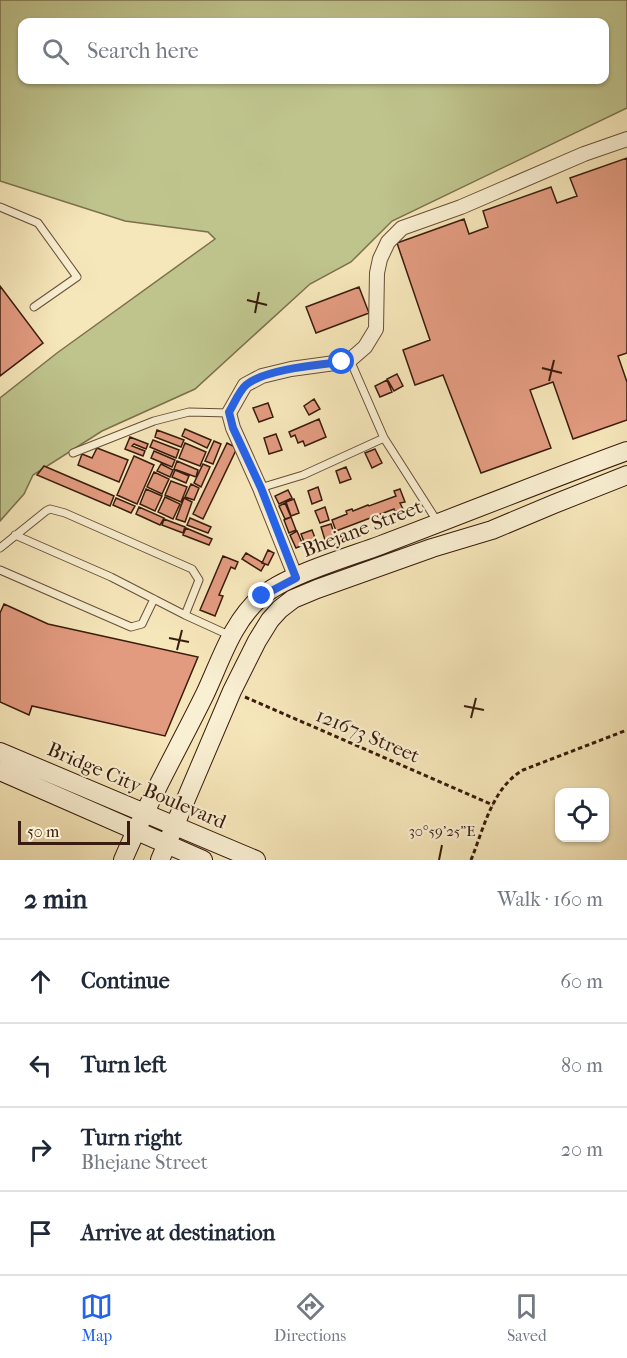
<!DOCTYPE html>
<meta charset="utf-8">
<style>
body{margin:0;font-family:"IM FELL French Canon",serif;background:#f6f6f7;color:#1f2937}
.controls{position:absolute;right:18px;bottom:18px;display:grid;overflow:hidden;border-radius:12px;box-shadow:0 2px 4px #0004}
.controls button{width:54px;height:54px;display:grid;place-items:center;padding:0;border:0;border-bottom:2px solid #e0e1e3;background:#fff;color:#1f2937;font:30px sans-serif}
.scale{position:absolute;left:18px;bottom:15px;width:112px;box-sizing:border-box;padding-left:6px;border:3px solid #391c0d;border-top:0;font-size:16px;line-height:21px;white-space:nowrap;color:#391c0d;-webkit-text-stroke:4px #f9efd2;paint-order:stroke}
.stop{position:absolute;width:18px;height:18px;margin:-14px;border:4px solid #2563eb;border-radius:50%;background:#fff}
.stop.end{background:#2563eb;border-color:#fff;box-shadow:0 2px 6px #0008}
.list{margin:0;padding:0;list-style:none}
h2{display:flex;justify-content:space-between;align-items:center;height:78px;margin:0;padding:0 24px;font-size:26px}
h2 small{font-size:20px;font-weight:400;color:#747a83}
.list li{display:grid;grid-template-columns:39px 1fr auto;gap:18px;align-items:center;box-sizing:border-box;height:84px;padding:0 24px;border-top:2px solid #e0e1e3}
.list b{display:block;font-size:22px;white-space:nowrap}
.list p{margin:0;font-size:20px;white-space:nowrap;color:#747a83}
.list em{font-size:20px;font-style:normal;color:#747a83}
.icon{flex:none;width:33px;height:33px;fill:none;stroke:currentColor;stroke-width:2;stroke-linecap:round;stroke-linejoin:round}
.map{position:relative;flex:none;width:627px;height:860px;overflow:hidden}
.search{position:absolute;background:#fff;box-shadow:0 2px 4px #0004;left:18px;right:18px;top:18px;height:66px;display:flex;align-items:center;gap:15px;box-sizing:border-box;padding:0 21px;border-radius:12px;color:#747a83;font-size:22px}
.sheet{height:414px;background:#fff}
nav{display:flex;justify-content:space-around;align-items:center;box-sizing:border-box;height:84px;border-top:2px solid #e0e1e3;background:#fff;font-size:16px;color:#747a83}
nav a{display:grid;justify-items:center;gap:3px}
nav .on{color:#2563eb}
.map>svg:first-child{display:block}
.green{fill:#bfc48d;stroke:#7c704d;stroke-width:1.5;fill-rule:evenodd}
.building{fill:#e39b80;stroke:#391c0d;stroke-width:1.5}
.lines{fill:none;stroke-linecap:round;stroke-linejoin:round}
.lane-casing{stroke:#684f38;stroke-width:9}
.street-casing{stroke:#684f38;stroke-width:16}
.secondary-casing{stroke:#391c0d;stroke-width:20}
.path{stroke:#391c0d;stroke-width:3;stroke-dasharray:4.5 3;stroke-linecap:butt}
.lane{stroke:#f9efd2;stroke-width:7}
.street{stroke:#f9efd2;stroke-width:14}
.secondary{stroke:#f9efd2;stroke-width:18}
.route{stroke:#2563eb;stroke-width:8}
.ticks{fill:none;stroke:#391c0d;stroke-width:2}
.labels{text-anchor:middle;stroke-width:4.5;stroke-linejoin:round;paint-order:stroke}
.street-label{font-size:20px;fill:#391c0d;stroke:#f9efd2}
.ticks-label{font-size:15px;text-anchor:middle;fill:#391c0d;stroke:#f9efd2;stroke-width:4.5;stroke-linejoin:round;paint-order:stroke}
</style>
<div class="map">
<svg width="627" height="860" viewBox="0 0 627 860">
<rect width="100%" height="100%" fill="#f6e7ba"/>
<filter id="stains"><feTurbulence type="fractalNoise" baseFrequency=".00333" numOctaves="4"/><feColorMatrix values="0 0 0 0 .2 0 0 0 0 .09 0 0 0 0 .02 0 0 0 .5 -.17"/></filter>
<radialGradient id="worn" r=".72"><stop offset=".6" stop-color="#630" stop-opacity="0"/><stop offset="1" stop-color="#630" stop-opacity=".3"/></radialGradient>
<path class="green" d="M 0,0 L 627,0 L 627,108 L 392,221 L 351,262 L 310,284 L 195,389 L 102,431 L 33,475 L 24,494 L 0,521 L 0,398 L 57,353 L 215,239 L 208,232 L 125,221 L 0,181 ZM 22,22 L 604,22 L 604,80 L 22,80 Z"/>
<path class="building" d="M 627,158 L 627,353 L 618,356 L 627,382 L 627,420 L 573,439 L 553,382 L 530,390 L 551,448 L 481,473 L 443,375 L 415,385 L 403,350 L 430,340 L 397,243 L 464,219 L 469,234 L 488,227 L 483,211 L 551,187 L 557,203 L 577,196 L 570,178 Z
M 0,286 L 43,343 L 0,376 Z
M 359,287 L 369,313 L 316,333 L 306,307 Z
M 397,374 L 403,386 L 394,391 L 387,379 Z
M 387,380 L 392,392 L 380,397 L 375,386 Z
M 314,399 L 320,409 L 309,415 L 304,406 Z
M 268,403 L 273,417 L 259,422 L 253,408 Z
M 319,419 L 326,437 L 305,446 L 303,441 L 298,443 L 295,435 L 291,437 L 289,432 Z
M 185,429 L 211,440 L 207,448 L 182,436 Z
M 157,430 L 184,440 L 181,447 L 155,437 Z
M 276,434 L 282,450 L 269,454 L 264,438 Z
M 130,437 L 148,444 L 146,449 L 134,444 L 132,446 L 145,451 L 143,456 L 125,449 Z
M 153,440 L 179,450 L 176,458 L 150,447 Z
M 214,441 L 221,444 L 213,464 L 205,461 Z
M 185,443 L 206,452 L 200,466 L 179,458 Z
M 227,443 L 237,448 L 203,519 L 193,514 Z
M 97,448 L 128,460 L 119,482 L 78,465 L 82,454 L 92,458 Z
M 375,449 L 382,463 L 372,468 L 365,453 Z
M 154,451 L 175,460 L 172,467 L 151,458 Z
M 134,456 L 154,465 L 137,504 L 117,495 Z
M 177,461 L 198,470 L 196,477 L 174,469 Z
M 161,464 L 173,470 L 170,477 L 157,471 Z
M 203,464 L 210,467 L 201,487 L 194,483 Z
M 44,466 L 114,496 L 110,506 L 37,475 Z
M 346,467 L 351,479 L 340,483 L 336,471 Z
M 175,470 L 189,476 L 186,483 L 172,477 Z
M 154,472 L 169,479 L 162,494 L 147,487 Z
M 171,481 L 187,487 L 181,502 L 165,495 Z
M 191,484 L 199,488 L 194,500 L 185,497 Z
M 318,487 L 322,500 L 312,504 L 308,491 Z
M 146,489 L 162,496 L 155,511 L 140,504 Z
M 400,489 L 405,502 L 400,503 L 403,509 L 395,512 L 394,509 L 336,531 L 332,520 L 347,514 L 346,511 L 352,509 L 353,511 L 368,505 L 369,506 L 396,496 L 394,491 Z
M 288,490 L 292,498 L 279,504 L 275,496 Z
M 165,497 L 180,504 L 173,519 L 158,512 Z
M 116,498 L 135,506 L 131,513 L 113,505 Z
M 184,498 L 192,502 L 185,522 L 176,519 Z
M 294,499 L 299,513 L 291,516 L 286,502 Z
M 285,503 L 291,517 L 285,519 L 279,506 Z
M 139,507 L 164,518 L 160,525 L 136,514 Z
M 325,507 L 329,520 L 320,523 L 315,511 Z
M 291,517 L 296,530 L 289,533 L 284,520 Z
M 190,518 L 211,527 L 208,533 L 187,525 Z
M 164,519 L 185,527 L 183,533 L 162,525 Z
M 331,524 L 335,536 L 325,540 L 321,527 Z
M 186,528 L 212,539 L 209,545 L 183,535 Z
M 312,530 L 317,543 L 306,547 L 301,534 Z
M 297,531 L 303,545 L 296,548 L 290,535 Z
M 268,550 L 274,553 L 268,565 L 262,563 Z
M 246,553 L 265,564 L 261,571 L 242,559 Z
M 223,556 L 238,562 L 235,569 L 231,567 L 219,595 L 223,596 L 215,616 L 200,610 Z
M 4,604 L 48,624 L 198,657 L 165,736 L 32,706 L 29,715 L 0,702 L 0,613 Z"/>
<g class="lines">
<g class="lane-casing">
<path id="lane" d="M 0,207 L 38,223 L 77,277 L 34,307
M 350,360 L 384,438 L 437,521
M 73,453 L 154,421 L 189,412 L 229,413
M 260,488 L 303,475 L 384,438
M 15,535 L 111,577 L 185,615 L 231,636
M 0,548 L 46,511 L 50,509 L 65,513 L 192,569 L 199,580 L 185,615
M 0,570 L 131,627 L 142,624 L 154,599"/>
</g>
<g class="street-casing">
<path id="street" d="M 296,578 L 260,488 L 233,428 L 229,413 L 245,385 L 262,376 L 291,369 L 342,362 L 350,360 L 365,347 L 376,329 L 377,273 L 380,259 L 388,242 L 402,228 L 461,207 L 584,154 L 627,139"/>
</g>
<g class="secondary-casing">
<path id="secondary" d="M 0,752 L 256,860
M 0,771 L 203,860
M 123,860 C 147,803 178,749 205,694 C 221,660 232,622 261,597 C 286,575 349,557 381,545 C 463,514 545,481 627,451
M 160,860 L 232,691 L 257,641 L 270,620 L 280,609 L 293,599 L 317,589 L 432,548 L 492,530 L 554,504 L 627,475"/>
</g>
<path class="path" d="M 245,697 L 493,805
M 471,860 C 484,828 492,788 523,770 L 627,730"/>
<use href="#lane" class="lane"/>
<use href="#street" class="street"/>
<use href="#secondary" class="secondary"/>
</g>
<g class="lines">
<path class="route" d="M 262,596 L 296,578 L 261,488 L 233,428 L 229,412 C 234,404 239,391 246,385 C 265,369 317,365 342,362"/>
</g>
<path class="ticks" d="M 247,300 L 267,305M 255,313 L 259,292M 542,368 L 562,373M 549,381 L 554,360M 169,638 L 189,642M 177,650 L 182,630M 464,706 L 484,710M 471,718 L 476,698M 439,860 L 442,845"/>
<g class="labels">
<g class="street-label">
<text transform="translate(362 528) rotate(-21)" y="7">Bhejane Street</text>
<text transform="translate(368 735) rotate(23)" y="7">121673 Street</text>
<text transform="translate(137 785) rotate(23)" y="7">Bridge City Boulevard</text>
</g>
</g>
<g class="ticks-label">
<text x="442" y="836">30°59'25"E</text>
</g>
<rect width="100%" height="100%" filter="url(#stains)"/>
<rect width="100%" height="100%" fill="url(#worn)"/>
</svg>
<div class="controls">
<button><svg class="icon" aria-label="locate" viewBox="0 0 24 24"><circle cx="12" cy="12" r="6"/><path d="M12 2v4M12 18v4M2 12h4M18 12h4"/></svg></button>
</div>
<div class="scale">50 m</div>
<div class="stop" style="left:342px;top:362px"></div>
<div class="stop end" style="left:262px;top:596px"></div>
<div class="search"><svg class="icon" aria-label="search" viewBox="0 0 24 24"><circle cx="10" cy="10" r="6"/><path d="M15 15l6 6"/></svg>Search here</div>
</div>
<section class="sheet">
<h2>2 min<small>Walk · 160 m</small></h2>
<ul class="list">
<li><svg class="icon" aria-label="ahead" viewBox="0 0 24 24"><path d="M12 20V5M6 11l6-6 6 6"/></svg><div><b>Continue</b></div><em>60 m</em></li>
<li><svg class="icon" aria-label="left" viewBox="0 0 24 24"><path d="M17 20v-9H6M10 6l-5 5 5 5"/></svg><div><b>Turn left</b></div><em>80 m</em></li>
<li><svg class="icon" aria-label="right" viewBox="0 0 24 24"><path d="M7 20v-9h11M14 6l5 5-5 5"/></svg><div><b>Turn right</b><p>Bhejane Street</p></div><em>20 m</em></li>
<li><svg class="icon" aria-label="arrive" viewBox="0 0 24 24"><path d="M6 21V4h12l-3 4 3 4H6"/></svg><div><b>Arrive at destination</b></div></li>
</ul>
</section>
<nav>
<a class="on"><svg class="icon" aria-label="map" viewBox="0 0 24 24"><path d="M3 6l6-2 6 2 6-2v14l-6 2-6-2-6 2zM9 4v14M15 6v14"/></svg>Map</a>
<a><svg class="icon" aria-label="directions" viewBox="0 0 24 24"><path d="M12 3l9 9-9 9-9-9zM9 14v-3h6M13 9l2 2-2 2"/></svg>Directions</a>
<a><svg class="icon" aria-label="saved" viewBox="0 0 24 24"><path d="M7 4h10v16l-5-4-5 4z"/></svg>Saved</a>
</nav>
